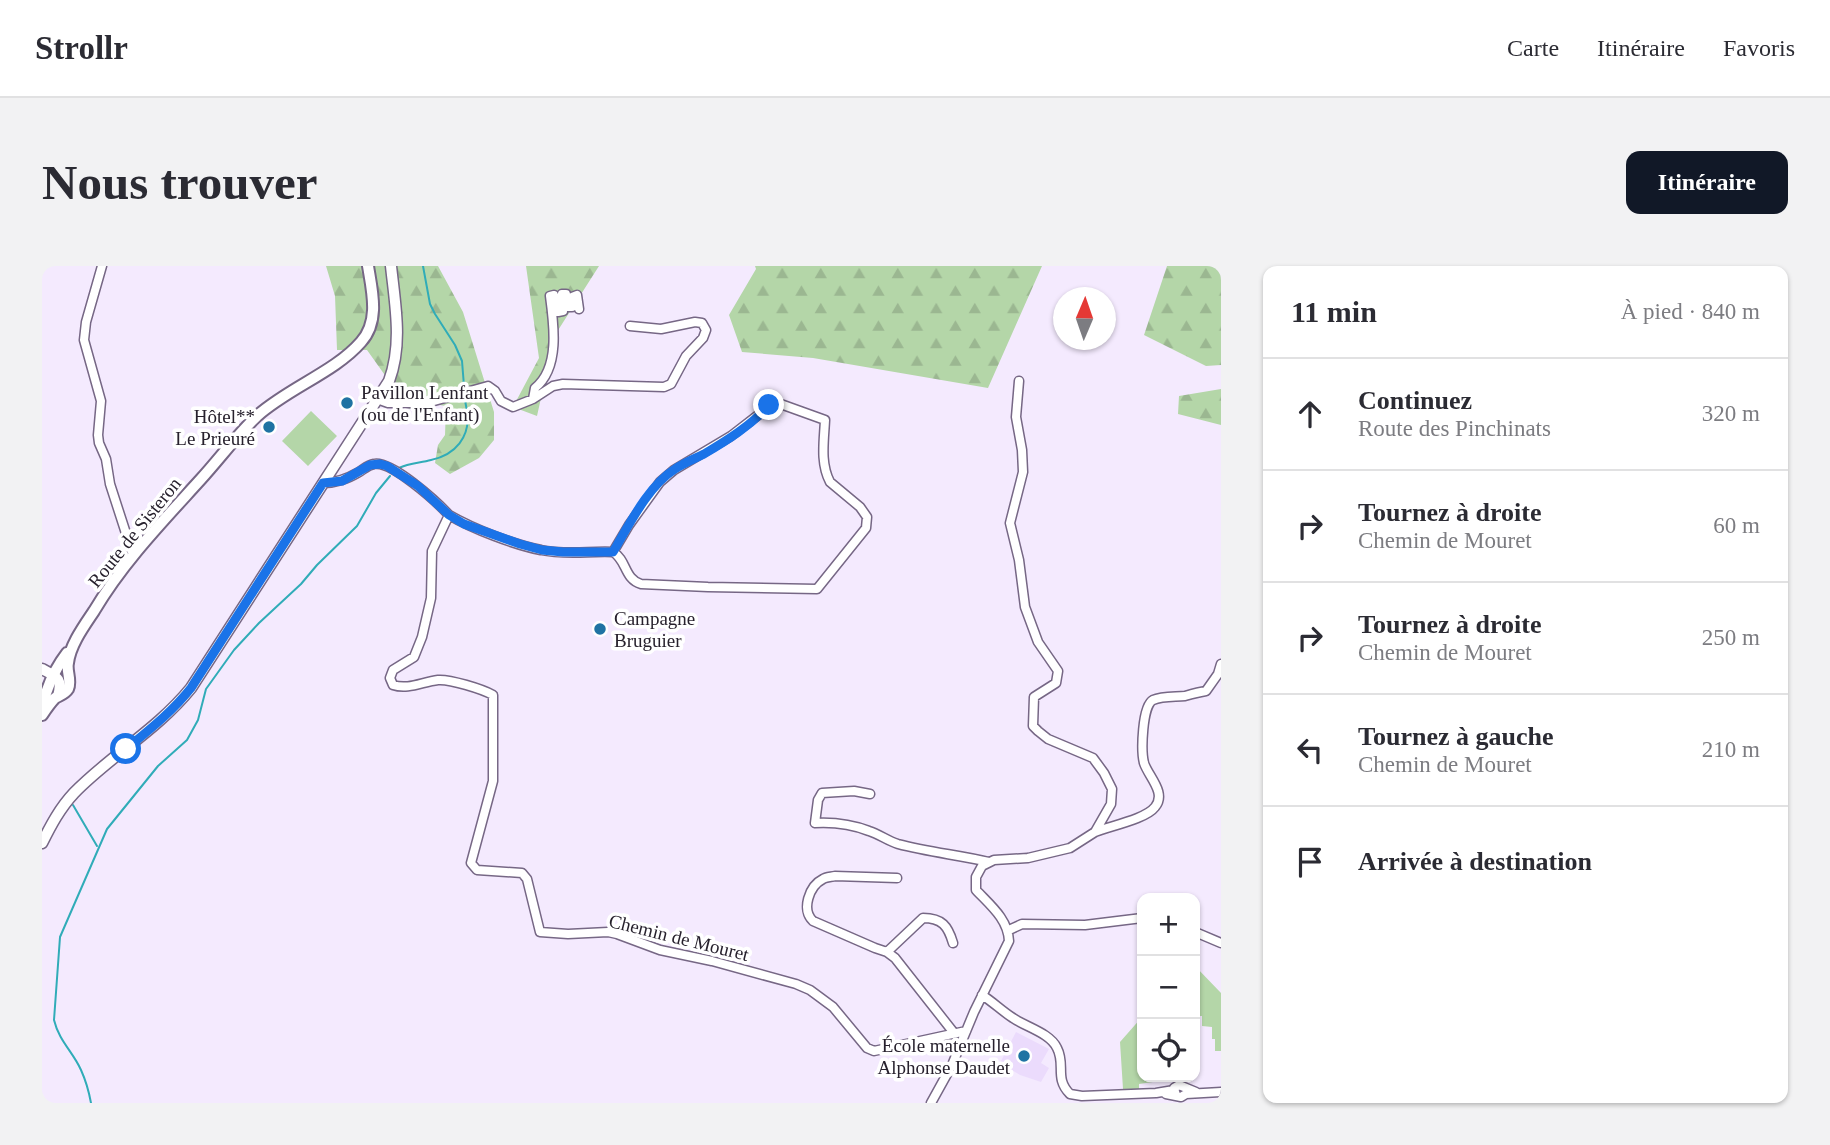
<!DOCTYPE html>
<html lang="fr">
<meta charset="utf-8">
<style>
body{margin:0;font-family:"Times New Roman",serif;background:#f2f2f3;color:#2b2b33}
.controls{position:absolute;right:21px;bottom:21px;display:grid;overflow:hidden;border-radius:14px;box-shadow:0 2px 5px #0004}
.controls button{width:63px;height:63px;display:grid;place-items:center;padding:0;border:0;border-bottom:2px solid #e1e1e2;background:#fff;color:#2b2b33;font:35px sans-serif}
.compass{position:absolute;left:1011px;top:21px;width:63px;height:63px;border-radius:50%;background:#fff;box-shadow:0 2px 5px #0004;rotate:2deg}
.stop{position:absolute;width:21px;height:21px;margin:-16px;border:5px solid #1a73e8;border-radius:50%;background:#fff}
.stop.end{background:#1a73e8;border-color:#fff;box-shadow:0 2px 7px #0008}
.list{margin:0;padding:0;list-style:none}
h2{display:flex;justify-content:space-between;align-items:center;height:91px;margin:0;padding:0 28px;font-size:30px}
h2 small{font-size:23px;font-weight:400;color:#7c7c81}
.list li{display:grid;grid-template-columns:46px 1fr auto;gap:21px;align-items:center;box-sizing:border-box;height:112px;padding:0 28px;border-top:2px solid #e1e1e2}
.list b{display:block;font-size:26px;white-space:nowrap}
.list p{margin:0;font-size:23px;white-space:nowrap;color:#7c7c81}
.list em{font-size:23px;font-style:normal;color:#7c7c81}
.icon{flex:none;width:38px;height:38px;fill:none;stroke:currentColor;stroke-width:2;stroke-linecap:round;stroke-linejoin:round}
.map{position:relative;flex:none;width:1179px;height:837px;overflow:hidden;border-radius:14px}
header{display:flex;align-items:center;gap:42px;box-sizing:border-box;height:98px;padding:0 35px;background:#fff;border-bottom:2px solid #e1e1e2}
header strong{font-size:33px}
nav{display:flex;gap:38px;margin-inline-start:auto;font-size:24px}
.intro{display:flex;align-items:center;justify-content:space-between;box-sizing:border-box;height:168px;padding:0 42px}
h1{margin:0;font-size:49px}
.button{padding:18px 32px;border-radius:14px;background:#111827;color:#fff;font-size:24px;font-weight:700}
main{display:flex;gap:42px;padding:0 42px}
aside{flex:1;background:#fff;border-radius:14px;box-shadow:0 2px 5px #0004}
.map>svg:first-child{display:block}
.built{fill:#ebdbfc}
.forest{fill:url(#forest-firs)}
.garden{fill:#b4d6a8}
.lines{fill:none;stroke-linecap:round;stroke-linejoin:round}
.stream{stroke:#30acb8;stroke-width:2}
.minor-casing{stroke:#766785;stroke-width:11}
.tertiary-casing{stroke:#766785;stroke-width:13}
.secondary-casing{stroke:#766785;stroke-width:14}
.minor{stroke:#fff;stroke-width:8}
.tertiary{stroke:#fff;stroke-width:10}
.secondary{stroke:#fff;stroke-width:10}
.route{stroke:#1a73e8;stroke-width:9}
.poi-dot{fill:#1f73a3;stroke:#fff;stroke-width:2.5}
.labels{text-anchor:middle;stroke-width:7;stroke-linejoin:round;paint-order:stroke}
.poi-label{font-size:19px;fill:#27212d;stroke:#fff;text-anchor:start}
.street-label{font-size:19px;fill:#27212d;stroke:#fff}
</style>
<header>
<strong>Strollr</strong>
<nav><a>Carte</a><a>Itinéraire</a><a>Favoris</a></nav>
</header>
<div class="intro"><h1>Nous trouver</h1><a class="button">Itinéraire</a></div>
<main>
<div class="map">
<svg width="1179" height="837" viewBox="0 0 1179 837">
<defs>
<pattern id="forest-firs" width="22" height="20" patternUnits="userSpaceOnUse" patternTransform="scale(1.75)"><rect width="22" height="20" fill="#b4d6a8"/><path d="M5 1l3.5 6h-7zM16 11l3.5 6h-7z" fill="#9bb791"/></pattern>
</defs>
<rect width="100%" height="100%" fill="#f4eafe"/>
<path class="built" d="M 974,766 L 1007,783 L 999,797 L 1007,802 L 999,816 L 978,809 L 958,797 Z"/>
<path class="forest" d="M 284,0 L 396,0 L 421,46 L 452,146 L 452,174 L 437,192 L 408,208 L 393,197 L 396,179 L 403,169 L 404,140 L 391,138 L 367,143 L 325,84 L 295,84 L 293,30 Z
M 484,0 L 557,0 L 513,69 L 495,150 L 471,141 L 497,92 Z
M 713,0 L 1000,0 L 946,122 L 771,92 L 700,86 L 687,49 L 714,3 Z
M 1125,0 L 1179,0 L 1179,99 L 1164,100 L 1102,69 Z
M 1179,123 L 1179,159 L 1136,148 L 1137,130 Z"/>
<path class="garden" d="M 269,145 L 295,170 L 266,200 L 240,175 Z
M 1153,700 L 1179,727 L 1179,785 L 1173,785 L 1173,773 L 1170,773 L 1170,761 L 1160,760 L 1160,750 L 1153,750 Z
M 1100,751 L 1100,811 L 1124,811 L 1125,814 L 1097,818 L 1097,823 L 1081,823 L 1078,776 Z"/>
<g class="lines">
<path class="stream" d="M 381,0 L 388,38 L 393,48 L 413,79 L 420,95 L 422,120
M 357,202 C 367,197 378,197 389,194 C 413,189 429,171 425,145 C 424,140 423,134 422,129
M 31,539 L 55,580
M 49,837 C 47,826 44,815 39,804 C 31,786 17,775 12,754 L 18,671 L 65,563 L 116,500 L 145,474 L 156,454 L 164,423 L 192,384 L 217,357 L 259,318 L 275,299 L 315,260 L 334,227 L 348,210"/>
<g class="minor-casing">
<path id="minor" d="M 60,0 L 44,56 L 42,74 L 59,135 L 56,169 L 57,177 L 64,193 L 68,218 L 91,289
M 335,133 L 346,137 L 385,137 L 446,120 L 453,125 L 459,135 L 471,141 L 491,133 L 493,122 C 518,102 512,59 508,30 L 512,29 L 516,46 L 521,45 L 520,28 L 524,28 L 526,41 L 530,41 L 530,31 L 535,29 L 537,43
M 491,133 L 511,120 L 521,118 L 622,121 L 629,118 L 644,90 L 661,72 L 664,64 L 660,57 L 653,56 L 619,63 L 588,60
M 281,217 C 295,217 305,213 317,206 C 322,203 326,199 332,198 C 349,194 395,236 407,249 L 390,285 L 389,332 L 380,371 L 372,391 L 351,404 L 348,412 L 351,419 C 366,424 380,416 396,414 C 408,413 440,423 451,429 L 451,515 L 429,597 L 435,604 L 480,607 L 485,613 L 498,666 L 526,668 L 566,666 L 575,668 L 618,684 L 670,695 L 754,718 L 768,724 L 791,741 L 825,782 L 832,785 L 924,765
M 407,249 C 431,263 473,279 499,284 C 522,289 547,285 571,286 C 585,294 582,313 599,318 L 666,321 L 775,323 L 824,262 L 825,251 L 818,241 L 788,216 C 778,197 782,175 783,154 L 733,136 L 689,170 L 632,204 L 618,216 L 587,259 L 571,286
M 828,528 L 812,525 L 780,527 L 776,534 L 773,557 C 791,556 809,558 827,565 C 837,568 846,575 856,578 C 886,586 917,589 947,596
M 1053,566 C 1068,560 1104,553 1113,541 C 1125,527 1106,510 1102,497 C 1099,485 1100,440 1111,434 C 1120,430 1133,431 1143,430 C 1150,428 1157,426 1164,425 L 1176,408 L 1179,398
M 855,612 L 793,610 C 789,611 784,611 781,613 C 767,620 759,644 771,655 L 833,682 L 845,686 L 853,692 L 912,767
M 967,664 L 980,658 L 1043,659 L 1100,652
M 1153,666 L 1179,677
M 845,686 L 881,652 C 900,652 906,660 911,677
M 940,729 C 951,736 960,745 971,752 C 984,761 1008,767 1015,782 C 1024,799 1012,812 1028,828 L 1040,830 L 1114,827 L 1132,824
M 1124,828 L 1139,831 L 1144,828 L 1179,826
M 1134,829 L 1132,822 L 1137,819 L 1154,826
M 889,837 L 910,799 L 932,746 L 967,675 C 966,653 948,639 934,624 L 934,611 L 940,600 L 952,594 L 986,592 L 1028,582 L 1053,566 L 1069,538 L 1070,523 L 1062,507 L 1051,492 L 1006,473 L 996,465 L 991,460 L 992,431 L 1014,417 L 1016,405 L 996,376 L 983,341 L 977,294 L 968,257 L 981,206 L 980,184 L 974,151 L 977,115"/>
</g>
<g class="tertiary-casing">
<path id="tertiary" d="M 0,403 C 15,411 21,412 16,430
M 0,577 C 9,559 18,542 32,527 C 69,489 115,464 149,422 L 347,115 C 361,78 353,38 349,0"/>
</g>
<g class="secondary-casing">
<path id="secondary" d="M 0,443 C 4,422 12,404 25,387
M 0,449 C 4,443 8,437 13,432 C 18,429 23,428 26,423 C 30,415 24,405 26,397 C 28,379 42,360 52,345 C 81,296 121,255 159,213 C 178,192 195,169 215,150 C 246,122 293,106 319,76 C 338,55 330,25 326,0"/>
</g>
<use href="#minor" class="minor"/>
<use href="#tertiary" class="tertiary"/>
<use href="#secondary" class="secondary"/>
</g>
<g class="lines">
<path class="route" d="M 84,483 C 107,464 130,446 149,422 L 281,217 L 300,215 L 328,199 L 338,198 L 345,200 L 376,220 L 407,249 L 422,258 L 478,278 L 500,284 L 521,286 L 571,286 C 587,259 606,220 633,203 C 642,197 652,193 662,188 C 684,175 710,159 727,139"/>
</g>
<g class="poi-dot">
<circle cx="305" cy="137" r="7"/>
<circle cx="227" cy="161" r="7"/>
<circle cx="558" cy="363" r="7"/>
<circle cx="982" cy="790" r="7"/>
</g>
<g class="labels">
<g class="poi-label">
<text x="319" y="133">Pavillon Lenfant<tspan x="319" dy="22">(ou de l'Enfant)</tspan></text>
<text x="213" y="157" text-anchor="end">Hôtel**<tspan x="213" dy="22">Le Prieuré</tspan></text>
<text x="572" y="359">Campagne<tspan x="572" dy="22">Bruguier</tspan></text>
<text x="968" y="786" text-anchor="end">École maternelle<tspan x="968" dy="22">Alphonse Daudet</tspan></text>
</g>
<g class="street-label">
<text transform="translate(92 266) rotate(-51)" y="7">Route de Sisteron</text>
<text transform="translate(637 671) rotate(14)" y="7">Chemin de Mouret</text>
</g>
</g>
</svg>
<div class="controls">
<button>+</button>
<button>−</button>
<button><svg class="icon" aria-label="locate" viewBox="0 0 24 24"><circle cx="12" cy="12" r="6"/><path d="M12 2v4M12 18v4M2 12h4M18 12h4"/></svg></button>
</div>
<svg class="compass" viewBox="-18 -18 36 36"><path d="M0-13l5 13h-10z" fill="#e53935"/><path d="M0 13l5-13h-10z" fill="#7c7c81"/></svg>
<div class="stop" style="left:84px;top:483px"></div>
<div class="stop end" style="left:727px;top:139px"></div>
</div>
<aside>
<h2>11 min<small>À pied · 840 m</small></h2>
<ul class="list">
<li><svg class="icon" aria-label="ahead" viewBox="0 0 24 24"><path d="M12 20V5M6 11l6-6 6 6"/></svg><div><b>Continuez</b><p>Route des Pinchinats</p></div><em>320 m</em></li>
<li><svg class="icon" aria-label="right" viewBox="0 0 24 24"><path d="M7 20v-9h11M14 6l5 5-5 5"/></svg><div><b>Tournez à droite</b><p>Chemin de Mouret</p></div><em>60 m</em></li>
<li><svg class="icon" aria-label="right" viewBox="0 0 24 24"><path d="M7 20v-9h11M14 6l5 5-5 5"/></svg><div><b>Tournez à droite</b><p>Chemin de Mouret</p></div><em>250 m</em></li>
<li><svg class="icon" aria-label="left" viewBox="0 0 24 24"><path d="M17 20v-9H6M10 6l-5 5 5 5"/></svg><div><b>Tournez à gauche</b><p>Chemin de Mouret</p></div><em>210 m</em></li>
<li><svg class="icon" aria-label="arrive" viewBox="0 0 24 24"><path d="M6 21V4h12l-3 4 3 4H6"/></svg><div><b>Arrivée à destination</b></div></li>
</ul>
</aside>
</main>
